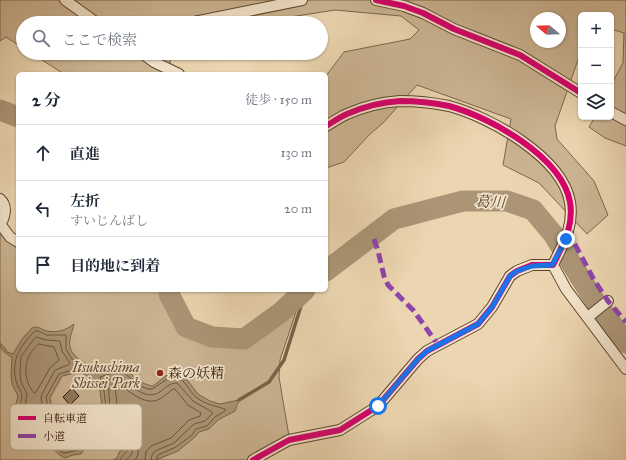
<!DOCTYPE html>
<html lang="ja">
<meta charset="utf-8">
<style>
body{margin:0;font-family:"IM FELL Great Primer","Noto Serif JP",serif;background:#f2f2f3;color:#1f2937}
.controls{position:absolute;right:12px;top:12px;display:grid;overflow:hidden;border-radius:6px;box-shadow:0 1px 3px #0004}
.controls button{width:36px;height:36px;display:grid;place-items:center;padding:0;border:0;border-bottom:1px solid #e0e1e3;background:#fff;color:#1f2937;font:20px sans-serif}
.compass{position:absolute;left:530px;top:12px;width:36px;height:36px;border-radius:50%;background:#fff;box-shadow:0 1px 3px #0004;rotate:289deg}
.stop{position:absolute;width:12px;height:12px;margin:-9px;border:3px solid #1a73e8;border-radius:50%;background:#fff}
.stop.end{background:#1a73e8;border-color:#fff;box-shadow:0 1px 4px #0008}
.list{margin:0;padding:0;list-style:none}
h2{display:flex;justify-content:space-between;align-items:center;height:52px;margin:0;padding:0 16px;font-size:17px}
h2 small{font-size:13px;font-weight:400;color:#747a83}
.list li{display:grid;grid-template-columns:26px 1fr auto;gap:12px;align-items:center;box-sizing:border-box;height:56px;padding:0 16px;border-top:1px solid #e0e1e3}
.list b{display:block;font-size:15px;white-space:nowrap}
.list p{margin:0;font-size:13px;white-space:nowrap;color:#747a83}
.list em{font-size:13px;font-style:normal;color:#747a83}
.icon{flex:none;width:22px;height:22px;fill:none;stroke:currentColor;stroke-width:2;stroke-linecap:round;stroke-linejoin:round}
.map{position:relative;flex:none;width:626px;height:460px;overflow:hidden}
.search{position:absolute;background:#fff;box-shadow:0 1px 3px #0004;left:16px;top:16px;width:312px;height:44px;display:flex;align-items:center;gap:10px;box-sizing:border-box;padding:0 14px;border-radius:22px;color:#747a83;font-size:15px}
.panel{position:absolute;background:#fff;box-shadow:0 1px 3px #0004;left:16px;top:72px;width:312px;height:220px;border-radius:6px}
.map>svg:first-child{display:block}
.green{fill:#ccb593;stroke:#7c664b;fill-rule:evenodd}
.water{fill:#ab9576;stroke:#796248;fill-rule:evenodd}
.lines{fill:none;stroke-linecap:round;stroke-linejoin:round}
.shore{stroke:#6c563c;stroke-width:1}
.stream{stroke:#796248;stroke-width:3.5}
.river{stroke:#ab9576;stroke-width:21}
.building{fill:#907a5d;stroke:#2d1603}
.street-casing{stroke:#5d462e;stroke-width:12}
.street{stroke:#f3e4cc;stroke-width:10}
.quiet{stroke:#8e44ad;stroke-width:5;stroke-dasharray:10 5;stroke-linecap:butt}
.cycleway-casing{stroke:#f3e4cc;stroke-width:8}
.cycleway{stroke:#d6006c;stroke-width:6}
.route{stroke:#1a73e8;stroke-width:5}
.poi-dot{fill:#8f2418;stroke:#f3e4cc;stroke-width:1.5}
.labels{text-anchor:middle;stroke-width:3.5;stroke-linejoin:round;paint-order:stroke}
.park-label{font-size:14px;font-style:italic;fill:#5d462e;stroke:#f3e4cc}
.poi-label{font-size:14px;fill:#2d1603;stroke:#f3e4cc;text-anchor:start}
.water-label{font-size:15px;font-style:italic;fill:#5f4931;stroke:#f3e4cc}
.key{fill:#f3e4cc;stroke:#b8a690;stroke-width:1}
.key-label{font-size:11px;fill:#2d1603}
</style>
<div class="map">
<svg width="626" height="460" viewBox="0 0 626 460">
<rect width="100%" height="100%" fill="#ecd6b1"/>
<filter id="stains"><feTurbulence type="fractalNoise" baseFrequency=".005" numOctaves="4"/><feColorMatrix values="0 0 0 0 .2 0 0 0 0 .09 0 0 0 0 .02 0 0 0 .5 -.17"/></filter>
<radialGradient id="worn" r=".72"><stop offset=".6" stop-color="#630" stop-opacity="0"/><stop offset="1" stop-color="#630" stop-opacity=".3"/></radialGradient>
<path class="green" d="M 0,0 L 626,0 L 626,146 L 605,138 L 589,127 L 595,117 L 611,117 L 611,85 L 623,63 L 624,33 L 611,29 L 611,15 L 581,15 L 581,51 L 555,126 L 557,139 L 594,181 L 608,215 L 587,234 L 539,183 L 503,165 L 511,119 L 417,85 L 383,123 L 370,134 L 344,162 L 326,168 L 326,76 L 344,52 L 410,39 L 419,30 L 401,16 L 335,10 L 252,23 L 23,23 L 23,48 L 6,37 L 0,41 ZM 536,18 L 560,18 L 560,42 L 536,42 Z
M 31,53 L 171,53 L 169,74 L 64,74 Z
M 0,232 L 18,245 L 18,290 L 161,290 C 162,296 163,302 166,308 C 184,342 227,356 261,338 C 272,332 288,315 298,306 L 280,360 L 279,377 L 289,436 L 247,460 L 0,460 Z"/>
<path class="water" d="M 74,324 C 73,330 68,340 70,347 C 72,359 90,365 99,372 C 107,372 115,365 123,368 C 128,369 129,373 133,376 C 138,381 146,385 153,386 L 167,375 L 180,374 L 185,377 L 198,394 L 210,401 L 220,404 L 239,400 L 235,411 L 218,420 L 209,429 L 199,432 L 195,437 L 178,451 L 156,460 L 113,460 L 117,458 L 120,451 L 124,450 L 123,447 L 118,446 L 116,443 L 117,440 L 119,440 L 119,434 L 115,430 L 113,436 L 108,435 L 103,439 L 91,436 L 88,439 L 90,443 L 83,445 L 83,451 L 81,454 L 73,455 L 65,458 C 57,455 54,448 47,442 L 47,438 L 43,433 L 46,430 C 45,419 30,416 20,415 L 15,407 L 18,396 L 12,384 L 11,375 L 12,357 C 6,354 0,350 0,343 L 5,348 L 7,352 L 13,354 L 22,339 L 32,328 C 39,325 41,330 47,331 C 58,333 66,330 74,324 ZM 81,372 L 99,384 L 102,406 L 89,420 L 81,418 L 74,422 L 68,420 L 68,411 L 52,407 L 50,398 L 62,376 Z"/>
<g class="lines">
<path class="shore" d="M 36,337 L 46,340 L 60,341 L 62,351 L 70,363 L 68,365 L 55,370 L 42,394 L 41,398 L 43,409 L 41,411 L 35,408 L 25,406 L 27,394 L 21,382 L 20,374 L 21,357 Z
M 39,344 L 54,347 L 59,360 L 50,368 L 36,392 L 34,393 C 22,379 23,355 39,344 Z
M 54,417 L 59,419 C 61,426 65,430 73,431 C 77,431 80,429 83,429 L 83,432 L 76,440 L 73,445 L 65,448 C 61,444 55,439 55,433 C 54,428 55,424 52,419 Z
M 120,460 C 123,452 134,451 123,442 L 123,432 L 119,427 L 113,427 C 100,439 103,431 89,433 L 84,440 L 80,443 L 78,450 L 65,453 L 61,452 L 51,440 L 49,434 L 50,426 C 44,416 33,413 23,411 L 20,407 C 20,404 22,399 22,395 C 21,390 17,386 16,381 C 11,360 20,346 35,331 L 38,331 L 47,335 L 66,335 L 66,349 L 71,358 L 80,365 L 79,368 L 59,374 L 46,397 L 49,410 L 63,414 L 65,421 L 68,424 L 74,426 L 81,423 L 90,424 L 106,407 L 103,384 L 100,377 L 118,371 L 122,371 L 138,385 L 148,389 L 152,389 L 169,378 L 179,378 C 187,383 189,391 196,397 C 204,404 215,406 225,409 L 225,411 L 215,417 L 207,426 L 196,429 L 192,435 L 176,447 L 158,455 L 156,460
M 126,460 C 128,458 131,456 132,453 C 134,447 129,444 128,439 C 127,431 125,420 114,421 C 110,422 105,427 101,429 L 96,427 L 110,408 L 108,380 L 118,376 L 121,376 C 128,385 146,400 158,393 C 165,389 168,383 177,383 L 193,401 L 212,412 L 212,414 L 205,421 L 194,424 L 174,443 L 155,451 L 152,455 L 151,460
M 135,460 L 138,455 L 138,448 L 133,427 L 125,418 L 115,414 L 117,405 L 115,385 L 117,383 C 129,390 144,407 160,399 C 165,396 169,392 173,389 L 175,389 L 188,405 L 201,413 L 200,416 L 189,420 L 171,438 L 151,446 L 146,452 L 145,460"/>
<path class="stream" d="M 239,400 L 269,382 L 284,360 L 306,290"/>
<path class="river" d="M 0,110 L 18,117
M 326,271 L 394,219 L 463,201 L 507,201 L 533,210 L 553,234 L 595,301 L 626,343
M 169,290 L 169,294 L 186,327 L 212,337 L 244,339 L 280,313 L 305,290"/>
</g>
<path class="building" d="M 72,388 L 79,396 L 70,405 L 63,397 Z"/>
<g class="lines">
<g class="street-casing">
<path id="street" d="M 65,0 L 97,23
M 376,0 L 404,6 L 423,13 L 454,29 L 520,55 L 581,93
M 189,23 L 302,0
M 142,53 L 154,62 L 179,74
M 611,112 L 626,120
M 326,126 C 333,122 340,117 347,114 C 363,107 383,102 400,101 C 415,101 434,103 449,106 C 490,117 562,157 570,202 C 574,227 563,244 553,265
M 0,199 C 8,206 5,217 0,225
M 1,225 L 10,237 L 18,242
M 553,265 L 566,289 L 626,369
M 588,317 L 608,301
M 253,460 L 289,440 L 340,430 L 378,406 L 418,359 L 427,351 L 478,324 L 492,307 L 510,276 L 517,271 L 532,265 L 553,265"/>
</g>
<use href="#street" class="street"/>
<path class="quiet" d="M 570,230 L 571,237 L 594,280 L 608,301 L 626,322
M 374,239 L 378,251 L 384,276 L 388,285 L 414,311 L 438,345"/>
<g class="cycleway-casing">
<path id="cycleway" d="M 376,0 L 404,6 L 423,13 L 454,29 L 520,55 L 581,93
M 253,460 L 289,440 L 340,430 L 378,406 L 418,359 L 427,351 L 478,324 L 492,307 L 510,276 L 517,271 L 532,265 L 553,265 C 563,244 574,227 570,202 C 562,157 490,117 449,106 C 434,103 415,101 400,101 C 383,102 363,107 347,114 C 340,117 333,122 326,126"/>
</g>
<use href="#cycleway" class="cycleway"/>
</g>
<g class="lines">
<path class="route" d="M 378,406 L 418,359 L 427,351 L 478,324 L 492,307 L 510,276 L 517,271 L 532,266 L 552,265 L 566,239"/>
</g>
<circle class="poi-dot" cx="160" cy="373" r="4"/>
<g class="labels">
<g class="park-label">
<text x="106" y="372">Itsukushima<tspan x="106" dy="16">Shissei Park</tspan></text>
</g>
<g class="poi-label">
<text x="168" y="378">森の妖精</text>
</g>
<g class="water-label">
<text transform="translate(490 202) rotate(3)" y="5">葛川</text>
</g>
</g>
<rect x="10" y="404" width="132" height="46" rx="6" class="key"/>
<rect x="18" y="416" width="18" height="4" fill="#d6006c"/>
<rect x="18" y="434" width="18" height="4" fill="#8e44ad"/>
<g class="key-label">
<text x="43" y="422">自転車道</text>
<text x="43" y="440">小道</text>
</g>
<rect width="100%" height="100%" filter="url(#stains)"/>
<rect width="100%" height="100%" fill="url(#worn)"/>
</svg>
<div class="controls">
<button>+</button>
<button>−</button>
<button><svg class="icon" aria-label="layers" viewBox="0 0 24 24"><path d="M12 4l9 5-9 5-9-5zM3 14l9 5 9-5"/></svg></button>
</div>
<svg class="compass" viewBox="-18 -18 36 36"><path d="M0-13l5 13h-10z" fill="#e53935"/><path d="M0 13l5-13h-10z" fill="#747a83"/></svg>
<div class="stop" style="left:378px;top:406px"></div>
<div class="stop end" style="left:566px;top:239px"></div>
<div class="search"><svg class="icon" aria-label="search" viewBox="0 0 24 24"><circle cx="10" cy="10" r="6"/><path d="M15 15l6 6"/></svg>ここで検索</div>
<section class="panel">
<h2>2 分<small>徒歩 · 150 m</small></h2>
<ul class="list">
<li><svg class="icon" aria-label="ahead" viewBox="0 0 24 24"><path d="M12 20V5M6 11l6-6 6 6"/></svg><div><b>直進</b></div><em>130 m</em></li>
<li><svg class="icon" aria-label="left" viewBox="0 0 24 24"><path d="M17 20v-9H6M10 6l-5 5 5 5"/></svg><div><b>左折</b><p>すいじんばし</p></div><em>20 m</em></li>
<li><svg class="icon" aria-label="arrive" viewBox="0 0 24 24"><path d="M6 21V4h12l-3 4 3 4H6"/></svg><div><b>目的地に到着</b></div></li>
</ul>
</section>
</div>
